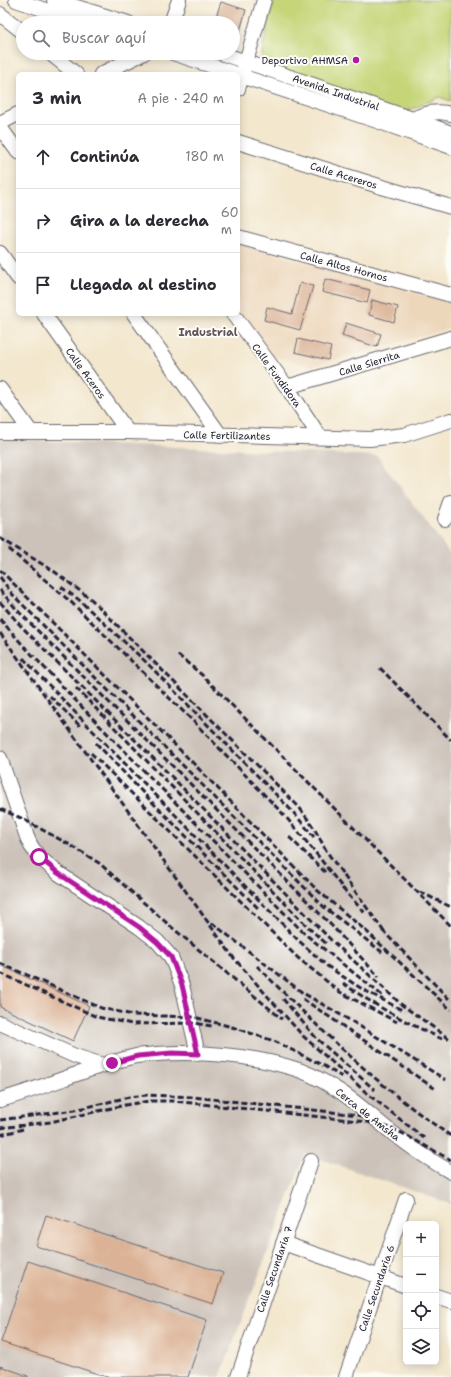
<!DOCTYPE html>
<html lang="es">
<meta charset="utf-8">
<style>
body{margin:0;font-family:"Shantell Sans",sans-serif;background:#f7f7f7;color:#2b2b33}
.controls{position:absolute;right:12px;bottom:12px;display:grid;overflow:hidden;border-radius:6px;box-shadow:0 2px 10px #0003}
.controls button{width:36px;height:36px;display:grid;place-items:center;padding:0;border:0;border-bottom:1px solid #e1e1e2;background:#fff;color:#2b2b33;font:20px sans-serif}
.stop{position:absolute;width:12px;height:12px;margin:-9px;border:3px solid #b5179e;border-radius:50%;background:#fff}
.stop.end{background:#b5179e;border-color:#fff;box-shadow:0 1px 4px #0008}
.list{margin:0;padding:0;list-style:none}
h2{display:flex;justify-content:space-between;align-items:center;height:52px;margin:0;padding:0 16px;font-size:17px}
h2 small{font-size:13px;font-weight:400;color:#7c7c81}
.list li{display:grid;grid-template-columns:26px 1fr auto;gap:12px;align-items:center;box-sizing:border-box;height:64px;padding:0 16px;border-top:1px solid #e1e1e2}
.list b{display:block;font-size:15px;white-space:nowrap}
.list em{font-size:13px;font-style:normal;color:#7c7c81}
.icon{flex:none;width:22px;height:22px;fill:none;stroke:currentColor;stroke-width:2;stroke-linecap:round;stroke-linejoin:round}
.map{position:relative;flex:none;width:451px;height:1377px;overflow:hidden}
.search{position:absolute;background:#fff;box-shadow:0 2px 10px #0003;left:16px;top:16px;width:224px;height:44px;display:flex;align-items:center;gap:10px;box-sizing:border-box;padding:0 14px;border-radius:22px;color:#7c7c81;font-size:15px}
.panel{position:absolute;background:#fff;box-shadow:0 2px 10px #0003;left:16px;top:72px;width:224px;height:244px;border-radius:6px}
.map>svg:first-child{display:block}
.built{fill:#edd7bb}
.industrial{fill:#ccc2b9}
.green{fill:#c5d577;stroke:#747c59}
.building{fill:#dbb295}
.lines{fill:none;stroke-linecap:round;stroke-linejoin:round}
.minor-casing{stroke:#6b676e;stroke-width:16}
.minor{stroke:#fff;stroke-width:14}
.rail{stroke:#22223b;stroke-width:3;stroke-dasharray:6 3;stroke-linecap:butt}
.route{stroke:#b5179e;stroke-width:5}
.poi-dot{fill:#b5179e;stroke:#fdfcf7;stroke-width:1.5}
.labels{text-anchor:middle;stroke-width:4;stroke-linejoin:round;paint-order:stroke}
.poi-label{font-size:10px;fill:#22223b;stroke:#fdfcf7;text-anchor:end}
.street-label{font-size:10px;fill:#22223b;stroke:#fdfcf7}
.neighbourhood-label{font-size:11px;font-weight:bold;fill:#63545a;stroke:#fdfcf7}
</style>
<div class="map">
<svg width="451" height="1377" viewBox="0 0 451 1377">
<rect width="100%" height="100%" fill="#fdfcf7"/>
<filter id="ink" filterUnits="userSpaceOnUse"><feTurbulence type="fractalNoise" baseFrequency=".025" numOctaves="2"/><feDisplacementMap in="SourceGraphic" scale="8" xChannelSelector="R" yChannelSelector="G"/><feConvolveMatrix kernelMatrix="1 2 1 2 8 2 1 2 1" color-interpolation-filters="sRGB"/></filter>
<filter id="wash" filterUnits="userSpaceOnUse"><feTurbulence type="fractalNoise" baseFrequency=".012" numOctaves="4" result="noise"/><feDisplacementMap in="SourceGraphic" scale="16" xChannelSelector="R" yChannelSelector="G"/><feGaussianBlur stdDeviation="0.9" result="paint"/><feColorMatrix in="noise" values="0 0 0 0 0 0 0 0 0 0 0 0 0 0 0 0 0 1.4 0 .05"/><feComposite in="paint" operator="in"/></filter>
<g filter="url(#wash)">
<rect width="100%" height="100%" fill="#f3e7ce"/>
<path class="built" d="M 238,244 L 451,303 L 451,328 L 313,366 L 270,356 L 238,312 Z"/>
<path class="industrial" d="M 0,439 L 377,456 L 451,555 L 451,1204 L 305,1154 L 220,1377 L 0,1377 Z"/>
<path class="green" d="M 274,0 L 451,0 L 451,101 L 439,97 L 402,114 L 261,65 L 263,45 Z"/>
<g id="blocks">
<path class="building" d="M 221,2 L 246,10 L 235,48 L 233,48 L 233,23 L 214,23 Z
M 325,279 L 370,290 L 367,303 L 322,292 Z
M 300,283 L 313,286 L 300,330 L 264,320 L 267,307 L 292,314 Z
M 372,300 L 398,307 L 394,322 L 369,315 Z
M 346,323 L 381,334 L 377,347 L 342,336 Z
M 298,339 L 331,347 L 328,360 L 295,352 Z
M 0,965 L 89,1006 L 73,1041 L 0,1007 Z
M 46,1215 L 223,1273 L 213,1304 L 36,1246 Z
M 28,1261 L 207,1320 L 188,1377 L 107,1377 L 1,1342 Z
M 0,1366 L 28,1376 L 28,1377 L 0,1377 Z"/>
</g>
</g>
<g filter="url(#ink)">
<use href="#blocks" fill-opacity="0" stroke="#6b676e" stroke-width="1"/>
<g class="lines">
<g class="minor-casing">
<path id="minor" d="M 16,0 L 84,23
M 54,0 L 128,23
M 0,14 L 23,32
M 171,23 L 179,0
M 50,53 L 76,74
M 173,53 L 236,74
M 220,53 L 413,119 L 451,133
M 101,74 L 144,53
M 238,75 L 377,121 L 451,147
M 238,89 L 264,0
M 413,119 C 426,113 437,110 451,114
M 0,123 L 18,114
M 0,127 L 18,152
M 238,142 L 382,187 L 451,207
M 238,237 L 451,295
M 0,253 L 18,278
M 44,314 L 128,432
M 134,314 L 221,436
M 233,314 L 287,387 L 320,437
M 287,387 L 451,338
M 0,389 L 31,432
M 0,432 L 128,432 L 370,439 L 404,435 L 451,420
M 445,519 L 451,502
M 0,758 L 27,837 L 31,846 L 39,857 L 58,873 L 139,927 L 157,941 L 171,957 L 182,985 L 198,1054
M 0,1023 L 75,1056 L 103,1065
M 0,1100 C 46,1087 89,1067 136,1056 C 142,1055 150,1055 157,1054 C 198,1051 249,1055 289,1067 C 305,1071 322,1080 336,1089 C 358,1102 377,1122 398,1137 C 415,1150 433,1162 451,1172
M 283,1243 L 406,1286
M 436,1296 L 451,1301
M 238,1377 L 311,1161
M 346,1377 L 406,1199"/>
</g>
<use href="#minor" class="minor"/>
<path class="rail" d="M 0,538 L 55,572 L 92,600 L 299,807 L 314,828 L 327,852 L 385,933
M 9,549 L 72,603 L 193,721 L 285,816 L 315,852 L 345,891
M 0,570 L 193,763 L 317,890 L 365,930 L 451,1010
M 0,577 L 13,595 L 324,907 L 382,952
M 61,587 L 78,599 L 146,662 L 293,812 L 314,837
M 0,590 L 19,612 L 332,926 L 379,977
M 0,602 L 20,625 L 171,776 L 331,940 L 402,1005 L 451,1040
M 0,619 L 21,643 L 100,726 L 305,934 L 384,997
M 0,633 L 233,957 L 302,1035 L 369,1095 L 424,1138
M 178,655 L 202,675 L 451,926
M 23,658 L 94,732 L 299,941 L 327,966 L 362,989 L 404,1011
M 380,668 L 451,740
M 76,688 L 310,929 L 328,945
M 50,696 L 81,727
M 96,743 L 148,798 L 259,909
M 91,753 L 298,958 L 340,992 L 397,1022
M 0,809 L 21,818 L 70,845 L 99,863 L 169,925 L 282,1019
M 289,837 L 325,872
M 342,888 L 365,913
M 420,892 L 451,907
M 212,923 L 303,993 L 353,1022 L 446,1080
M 382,930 L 451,1001
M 0,963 L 101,1008 L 133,1015 L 194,1017 L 232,1027 L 274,1041 L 324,1066 L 342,1077
M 257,966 C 318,1027 379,1088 451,1136
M 0,973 L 97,1017 L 132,1024 L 193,1023 L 212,1026
M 343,983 C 373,1005 408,1023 442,1039
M 283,999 L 317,1039 L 375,1090
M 303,999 L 437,1090
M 0,1120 L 75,1110 L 129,1097 L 147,1095 L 193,1097 L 350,1114 L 362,1116
M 0,1128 L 50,1122 L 125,1105 L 149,1101 L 173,1101 L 368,1122 L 387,1127 L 402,1133 L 451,1160
M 0,1135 L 23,1129"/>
</g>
</g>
<g class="lines" filter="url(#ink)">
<path class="route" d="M 39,857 L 58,873 L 139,927 L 157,942 L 171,957 L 182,985 L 198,1054 L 172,1053 L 138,1056 L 112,1063"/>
</g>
<circle class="poi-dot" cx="356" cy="60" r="4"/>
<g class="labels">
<g class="poi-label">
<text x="348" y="64">Deportivo AHMSA</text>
</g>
<g class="street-label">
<text transform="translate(336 92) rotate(19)" y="4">Avenida Industrial</text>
<text transform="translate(344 175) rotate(17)" y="4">Calle Acereros</text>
<text transform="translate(344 266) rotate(15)" y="4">Calle Altos Hornos</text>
<text transform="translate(369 363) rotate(-17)" y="4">Calle Sierrita</text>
<text transform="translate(86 373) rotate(54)" y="4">Calle Aceros</text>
<text transform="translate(277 375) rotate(54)" y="4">Calle Fundidora</text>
<text transform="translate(227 435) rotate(1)" y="4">Calle Fertilizantes</text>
<text transform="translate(368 1114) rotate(38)" y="4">Cerca de Amsha</text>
<text transform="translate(274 1269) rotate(-71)" y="4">Calle Secundaria 7</text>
<text transform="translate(376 1288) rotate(-71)" y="4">Calle Secundaria 6</text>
</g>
<g class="neighbourhood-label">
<text x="208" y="336">Industrial</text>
</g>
</g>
</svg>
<div class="controls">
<button>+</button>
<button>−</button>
<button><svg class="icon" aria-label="locate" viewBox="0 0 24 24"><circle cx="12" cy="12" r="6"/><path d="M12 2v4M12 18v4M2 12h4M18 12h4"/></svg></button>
<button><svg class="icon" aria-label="layers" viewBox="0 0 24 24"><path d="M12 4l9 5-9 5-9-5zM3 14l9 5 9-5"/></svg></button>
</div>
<div class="stop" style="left:39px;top:857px"></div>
<div class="stop end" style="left:112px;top:1063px"></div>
<div class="search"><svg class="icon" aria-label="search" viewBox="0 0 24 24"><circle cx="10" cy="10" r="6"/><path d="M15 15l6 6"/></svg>Buscar aquí</div>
<section class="panel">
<h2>3 min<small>A pie · 240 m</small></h2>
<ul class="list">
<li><svg class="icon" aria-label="ahead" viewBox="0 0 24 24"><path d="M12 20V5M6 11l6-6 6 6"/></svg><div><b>Continúa</b></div><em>180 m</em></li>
<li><svg class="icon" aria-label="right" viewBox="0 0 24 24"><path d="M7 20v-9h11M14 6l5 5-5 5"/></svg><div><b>Gira a la derecha</b></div><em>60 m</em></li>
<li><svg class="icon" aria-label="arrive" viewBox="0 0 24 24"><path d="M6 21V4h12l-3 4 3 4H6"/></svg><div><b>Llegada al destino</b></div></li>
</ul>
</section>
</div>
